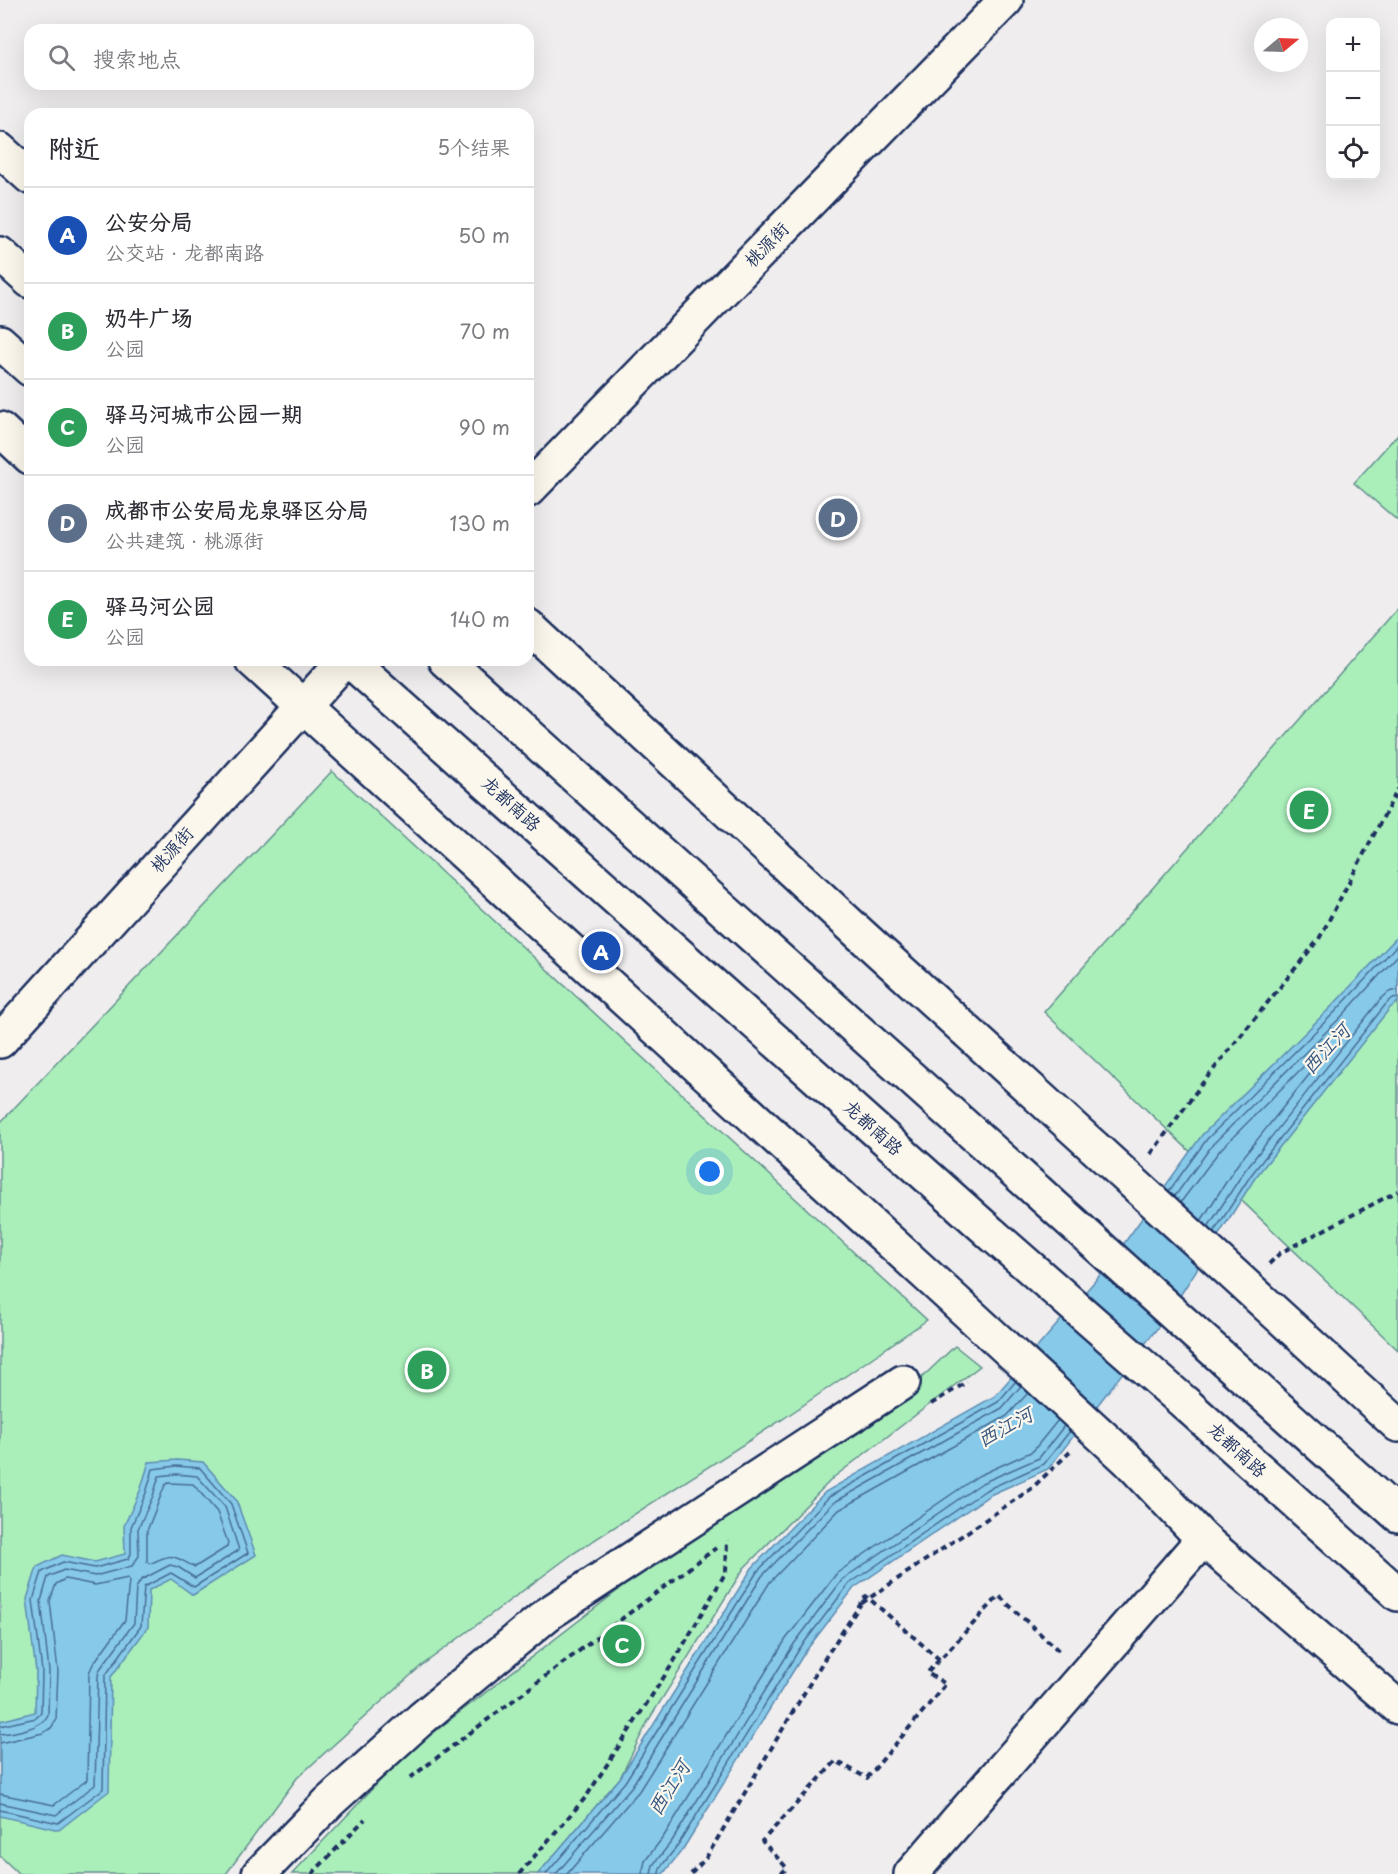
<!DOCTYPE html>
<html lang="zh">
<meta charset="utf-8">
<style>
body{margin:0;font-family:"Playpen Sans","LXGW WenKai TC",sans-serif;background:#f2f2f3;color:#2b2b33}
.controls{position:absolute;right:18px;top:18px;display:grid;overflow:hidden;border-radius:12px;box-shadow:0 6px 24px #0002}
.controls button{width:54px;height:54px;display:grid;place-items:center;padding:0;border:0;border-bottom:2px solid #e1e1e2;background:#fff;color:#2b2b33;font:30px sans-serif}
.compass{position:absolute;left:1254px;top:18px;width:54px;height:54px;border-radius:50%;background:#fff;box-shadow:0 6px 24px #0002;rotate:71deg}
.you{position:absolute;left:710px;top:1172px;width:21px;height:21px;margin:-15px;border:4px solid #fff;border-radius:50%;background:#1a73e8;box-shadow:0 0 0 9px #1a73e833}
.badge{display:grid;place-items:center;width:39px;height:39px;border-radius:50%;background:#d1495b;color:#fff;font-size:20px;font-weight:700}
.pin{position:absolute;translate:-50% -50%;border:3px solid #fff;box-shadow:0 2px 6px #0006}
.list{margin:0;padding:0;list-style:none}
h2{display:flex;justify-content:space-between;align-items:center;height:78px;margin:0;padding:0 24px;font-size:26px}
h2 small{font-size:20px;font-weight:400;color:#7c7c81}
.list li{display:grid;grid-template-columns:39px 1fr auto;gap:18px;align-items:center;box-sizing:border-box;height:96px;padding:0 24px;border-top:2px solid #e1e1e2}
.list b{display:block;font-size:22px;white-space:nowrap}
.list p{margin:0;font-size:20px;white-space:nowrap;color:#7c7c81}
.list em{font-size:20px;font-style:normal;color:#7c7c81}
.icon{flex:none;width:33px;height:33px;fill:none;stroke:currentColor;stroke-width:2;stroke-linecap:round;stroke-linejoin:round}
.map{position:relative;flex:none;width:1398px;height:1874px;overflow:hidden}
.search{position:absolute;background:#fff;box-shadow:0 6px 24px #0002;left:24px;top:24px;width:510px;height:66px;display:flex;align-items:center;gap:15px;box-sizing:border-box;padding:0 21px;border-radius:18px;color:#7c7c81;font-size:22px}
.panel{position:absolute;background:#fff;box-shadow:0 6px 24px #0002;left:24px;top:108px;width:510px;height:558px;border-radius:18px}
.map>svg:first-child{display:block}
.green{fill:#aaefba;stroke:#628f8c;stroke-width:1.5}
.water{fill:#87c9e8;stroke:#5c8bb1;stroke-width:1.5}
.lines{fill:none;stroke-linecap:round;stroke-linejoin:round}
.shore{stroke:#466d95;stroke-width:1.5}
.minor-casing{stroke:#1b2f5e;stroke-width:38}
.tertiary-casing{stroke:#1b2f5e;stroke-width:38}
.primary-casing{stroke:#1b2f5e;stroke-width:38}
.path{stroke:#1b2f5e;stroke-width:4;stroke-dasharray:6 4.5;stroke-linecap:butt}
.minor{stroke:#fbf7ec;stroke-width:33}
.tertiary{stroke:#fbf7ec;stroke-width:33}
.primary{stroke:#fbf7ec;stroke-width:33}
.tertiary-bridge-casing{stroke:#1b2f5e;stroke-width:38;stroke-linecap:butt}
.primary-bridge-casing{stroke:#1b2f5e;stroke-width:38;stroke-linecap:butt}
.tertiary-bridge{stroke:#fbf7ec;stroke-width:33}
.primary-bridge{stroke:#fbf7ec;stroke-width:33}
.labels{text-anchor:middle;stroke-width:4.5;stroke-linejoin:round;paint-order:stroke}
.street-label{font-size:18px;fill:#1b2f5e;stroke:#fbf7ec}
.water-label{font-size:20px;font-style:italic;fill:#365680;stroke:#fbf7ec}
</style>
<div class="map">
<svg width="1398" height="1874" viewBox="0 0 1398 1874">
<rect width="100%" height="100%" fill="#efedee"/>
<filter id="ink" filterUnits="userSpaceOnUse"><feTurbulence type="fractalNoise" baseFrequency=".0167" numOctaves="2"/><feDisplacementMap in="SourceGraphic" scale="12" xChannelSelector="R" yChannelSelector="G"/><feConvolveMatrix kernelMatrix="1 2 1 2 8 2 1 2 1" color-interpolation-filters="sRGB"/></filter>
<g filter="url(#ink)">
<path class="green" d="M 1398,434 L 1398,521 L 1354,483 Z
M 1398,608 L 1398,1350 L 1044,1012 Z
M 332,771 L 927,1320 L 783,1419 L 574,1553 L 421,1666 L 297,1778 L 226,1874 L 19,1874 L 0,1856 L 0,1123 Z
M 955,1346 L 980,1366 L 834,1477 L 744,1568 L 648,1721 L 620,1778 L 538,1874 L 292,1874 L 403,1756 L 690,1535 L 872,1425 Z"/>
<path class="water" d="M 1398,936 L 1398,1002 L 1390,1008 L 1255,1178 L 1169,1313 L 1048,1469 L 990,1495 L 854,1588 L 805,1652 L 683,1849 L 663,1874 L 538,1874 L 620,1778 L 752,1568 L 825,1492 L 995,1396 L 1107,1267 L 1202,1135 L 1332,1006 Z
M 177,1460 L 203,1462 L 236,1500 L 256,1555 L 193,1595 L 171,1579 L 149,1590 L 148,1627 L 111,1677 L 109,1791 L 59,1830 L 0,1816 L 0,1721 L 35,1712 L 36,1672 L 27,1599 L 37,1567 L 62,1555 L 95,1562 L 125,1554 L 124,1526 L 140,1491 L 149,1462 Z"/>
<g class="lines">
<path class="shore" d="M 1169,1191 L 1207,1139 L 1336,1011 L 1398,944
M 1175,1196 L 1213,1144 L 1342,1016 L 1398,955
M 1181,1202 L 1220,1150 L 1323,1047 L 1327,1047 L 1328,1051 L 1237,1165 L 1201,1221
M 1208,1227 L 1245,1170 L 1380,1000 L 1389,992 L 1398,990
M 1214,1232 L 1251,1175 L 1386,1004 L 1393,998 L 1398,997
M 168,1483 L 193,1484 L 217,1512 L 228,1543 L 227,1547 L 195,1567 C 173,1557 175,1551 150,1564 L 147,1562 L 147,1531 L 165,1485 Z
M 0,1726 L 36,1718 L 41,1713 L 42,1671 L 33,1600 L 42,1572 L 63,1562 L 95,1568 L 128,1559 L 131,1554 L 131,1527 L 146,1493 L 153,1469 L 176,1466 L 200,1468 L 231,1504 L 248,1553 L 194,1587 L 171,1573 L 144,1587 L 141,1626 L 105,1676 L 103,1789 L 58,1823 L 0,1810
M 0,1734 C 14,1733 42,1728 48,1715 L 49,1671 L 41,1601 L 48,1577 L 64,1570 L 95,1576 L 132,1566 L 139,1556 L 138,1529 L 153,1496 L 159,1476 L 176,1474 L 197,1476 L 225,1507 L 239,1550 L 195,1578 L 178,1567 L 170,1565 L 141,1580 L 136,1588 L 134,1623 L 100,1669 L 98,1675 L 95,1785 L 56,1815 L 0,1803
M 0,1743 L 43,1733 L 51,1728 L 56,1720 L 58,1671 L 50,1601 L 56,1584 L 65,1579 L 95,1585 L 128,1578 L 129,1581 L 125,1620 L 93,1664 L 89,1673 L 87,1780 L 54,1805 L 0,1794
M 546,1874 L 625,1782 L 757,1572 L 829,1497 L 998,1402 L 1016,1381
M 556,1874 L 632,1786 L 762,1576 L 833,1503 L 1002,1408 L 1021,1386
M 567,1874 L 639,1791 L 770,1582 L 839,1510 L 1007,1416 L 1028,1393
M 642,1874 L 645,1861 L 664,1836 L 786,1639 L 837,1573 L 978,1476 L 1033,1451 L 1058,1420
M 651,1874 L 653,1865 L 672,1841 L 794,1644 L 843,1579 L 982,1483 L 1039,1458 L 1064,1426
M 659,1874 L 660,1868 L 678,1845 L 800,1648 L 849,1584 L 986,1490 L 1044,1464 L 1070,1431"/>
<g class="minor-casing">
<path id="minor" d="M 259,1874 L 329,1802 L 421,1719 L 549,1613 L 903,1382
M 911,1874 L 1203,1539"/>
</g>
<g class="tertiary-casing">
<path id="tertiary" d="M 0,150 L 30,177
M 0,429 L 30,457
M 528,490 L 1006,0
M 528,626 L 860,934 L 1094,1147
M 252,660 L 941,1288
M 0,1041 L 345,660
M 1291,1327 L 1398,1425
M 1128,1460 L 1203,1539 L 1398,1707"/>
</g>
<g class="primary-casing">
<path id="primary" d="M 0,254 L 30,281
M 0,342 L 30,369
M 349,660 L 993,1235
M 445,660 L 1037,1191
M 1226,1361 L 1398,1515
M 1186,1404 L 1398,1594"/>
</g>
<path class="path" d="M 1151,1154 L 1201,1085 L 1319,939 L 1398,789
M 1269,1264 L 1280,1253 L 1398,1191
M 931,1404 L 967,1382
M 862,1603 L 1031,1489 L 1070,1452
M 410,1778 L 716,1548
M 312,1874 L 365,1819
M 519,1874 L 586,1797 L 673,1663 L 726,1572 L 727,1540
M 691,1874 L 706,1858 L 825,1658 L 866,1596 L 940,1660
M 781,1874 L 787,1868 L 762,1841 L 836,1761 L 867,1778 L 946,1684 L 927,1673 L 999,1596 L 1060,1652"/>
<use href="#minor" class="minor"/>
<use href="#tertiary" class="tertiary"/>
<use href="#primary" class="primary"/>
<g class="tertiary-bridge-casing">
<path id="tertiary-bridge" d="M 1094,1147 L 1291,1327
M 941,1288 L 1128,1460"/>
</g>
<g class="primary-bridge-casing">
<path id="primary-bridge" d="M 1037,1191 L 1226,1361
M 993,1235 L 1186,1404"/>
</g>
<use href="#tertiary-bridge" class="tertiary-bridge"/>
<use href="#primary-bridge" class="primary-bridge"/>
</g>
</g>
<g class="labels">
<g class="street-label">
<text transform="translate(767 245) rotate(-46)" y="6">桃源街</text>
<text transform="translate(511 804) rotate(42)" y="6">龙都南路</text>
<text transform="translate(172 850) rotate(-48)" y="6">桃源街</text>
<text transform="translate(873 1128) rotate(42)" y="6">龙都南路</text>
<text transform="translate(1237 1450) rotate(42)" y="6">龙都南路</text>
</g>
<g class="water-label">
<text transform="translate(1326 1049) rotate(-47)" y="7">西江河</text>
<text transform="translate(1005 1427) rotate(-29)" y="7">西江河</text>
<text transform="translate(669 1788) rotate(-58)" y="7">西江河</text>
</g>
</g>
</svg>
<div class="controls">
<button>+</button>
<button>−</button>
<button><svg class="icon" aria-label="locate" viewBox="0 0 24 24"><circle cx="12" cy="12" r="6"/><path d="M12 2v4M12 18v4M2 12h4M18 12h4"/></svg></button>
</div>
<svg class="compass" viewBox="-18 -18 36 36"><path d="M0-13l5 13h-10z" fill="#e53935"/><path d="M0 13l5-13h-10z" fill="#7c7c81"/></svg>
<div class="you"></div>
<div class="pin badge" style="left:601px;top:951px;background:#1a4fb4">A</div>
<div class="pin badge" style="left:427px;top:1370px;background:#2e9e5b">B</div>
<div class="pin badge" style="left:622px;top:1644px;background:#2e9e5b">C</div>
<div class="pin badge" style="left:838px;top:518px;background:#5c6f8a">D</div>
<div class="pin badge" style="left:1309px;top:810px;background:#2e9e5b">E</div>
<div class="search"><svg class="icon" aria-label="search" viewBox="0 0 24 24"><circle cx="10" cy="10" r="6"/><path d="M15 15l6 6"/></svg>搜索地点</div>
<section class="panel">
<h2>附近<small>5个结果</small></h2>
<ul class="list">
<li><span class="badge" style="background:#1a4fb4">A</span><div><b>公安分局</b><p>公交站 · 龙都南路</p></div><em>50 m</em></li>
<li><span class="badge" style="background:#2e9e5b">B</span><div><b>奶牛广场</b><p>公园</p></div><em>70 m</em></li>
<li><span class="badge" style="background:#2e9e5b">C</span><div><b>驿马河城市公园一期</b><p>公园</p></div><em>90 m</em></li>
<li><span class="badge" style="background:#5c6f8a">D</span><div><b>成都市公安局龙泉驿区分局</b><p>公共建筑 · 桃源街</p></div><em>130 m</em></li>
<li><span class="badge" style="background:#2e9e5b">E</span><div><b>驿马河公园</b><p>公园</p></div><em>140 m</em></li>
</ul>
</section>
</div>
